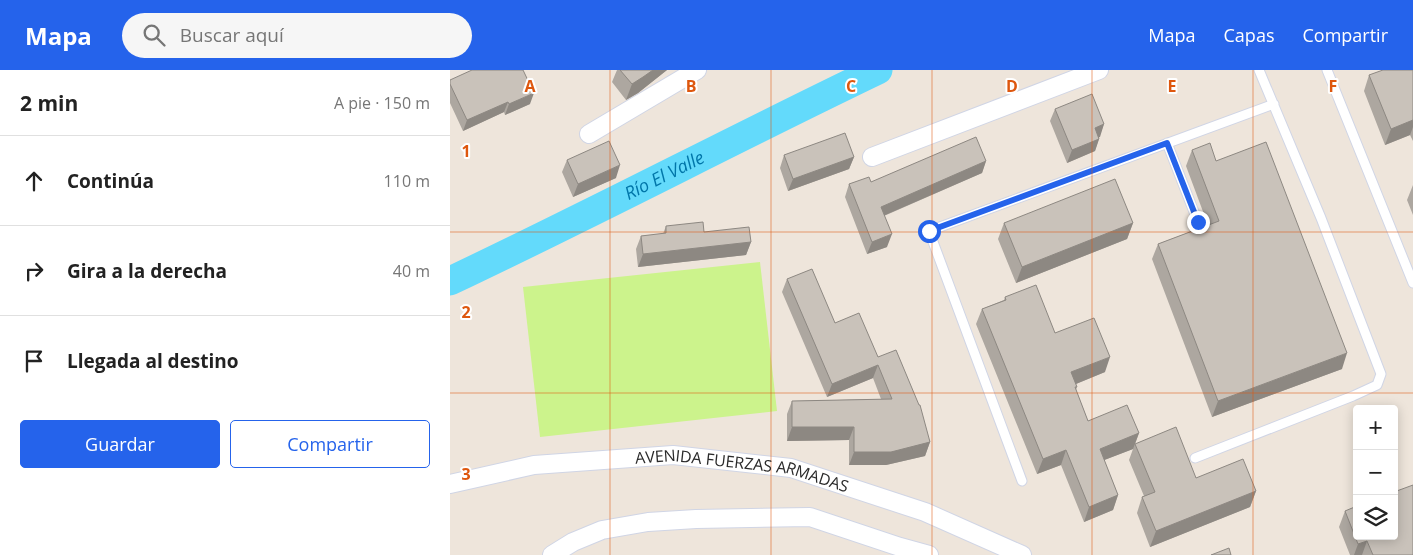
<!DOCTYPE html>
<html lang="es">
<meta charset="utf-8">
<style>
body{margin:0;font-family:"Open Sans",sans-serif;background:#f6f6f6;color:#222}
.controls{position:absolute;right:15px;bottom:15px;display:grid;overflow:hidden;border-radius:5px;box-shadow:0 2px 12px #0003}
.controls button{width:45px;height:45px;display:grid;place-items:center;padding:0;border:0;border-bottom:1px solid #e0e0e0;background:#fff;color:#222;font:25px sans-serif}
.stop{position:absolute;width:15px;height:15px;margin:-11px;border:4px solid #2563eb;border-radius:50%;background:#fff}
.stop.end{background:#2563eb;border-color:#fff;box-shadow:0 1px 5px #0008}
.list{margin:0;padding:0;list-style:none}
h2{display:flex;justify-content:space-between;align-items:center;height:65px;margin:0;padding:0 20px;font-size:21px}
h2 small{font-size:16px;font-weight:400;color:#767676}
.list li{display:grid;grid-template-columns:32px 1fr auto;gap:15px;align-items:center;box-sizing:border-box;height:90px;padding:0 20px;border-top:1px solid #e0e0e0}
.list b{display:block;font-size:19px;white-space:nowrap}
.list em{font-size:16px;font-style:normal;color:#767676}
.actions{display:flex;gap:10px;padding:15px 20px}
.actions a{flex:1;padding:11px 0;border:1px solid #2563eb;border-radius:5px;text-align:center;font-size:18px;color:#2563eb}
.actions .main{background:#2563eb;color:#fff}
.icon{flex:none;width:28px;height:28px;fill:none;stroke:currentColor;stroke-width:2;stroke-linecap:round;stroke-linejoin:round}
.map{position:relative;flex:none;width:963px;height:485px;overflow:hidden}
header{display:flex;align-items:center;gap:30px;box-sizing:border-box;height:70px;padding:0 25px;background:#2563eb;color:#fff}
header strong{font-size:24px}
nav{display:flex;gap:28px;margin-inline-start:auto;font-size:18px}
.search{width:350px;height:45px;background:#f6f6f6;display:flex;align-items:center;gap:12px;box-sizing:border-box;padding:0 18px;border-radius:28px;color:#767676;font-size:19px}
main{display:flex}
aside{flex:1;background:#fff}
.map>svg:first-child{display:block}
.pitch{fill:#ccf38c}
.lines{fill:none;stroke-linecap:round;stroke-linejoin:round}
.river{stroke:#63dafb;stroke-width:29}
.lane-casing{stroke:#d0d5e5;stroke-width:11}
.street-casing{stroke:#d0d5e5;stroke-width:20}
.lane{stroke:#fff;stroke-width:9}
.street{stroke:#fff;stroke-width:18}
.wall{fill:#ada7a0}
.shaded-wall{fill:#8d8882}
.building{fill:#c9c2ba;stroke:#8d8882}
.route{stroke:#2563eb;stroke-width:6}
.grid{fill:none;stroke:#de570e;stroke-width:1;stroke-opacity:0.55}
.labels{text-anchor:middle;stroke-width:4;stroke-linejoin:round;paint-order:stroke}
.street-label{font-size:16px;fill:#2a2a2a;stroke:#fff}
.water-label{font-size:18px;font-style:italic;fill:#0076a9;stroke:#fff}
.grid-label{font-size:16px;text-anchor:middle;font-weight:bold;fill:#de570e;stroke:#fff;stroke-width:4;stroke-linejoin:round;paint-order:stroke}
</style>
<header>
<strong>Mapa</strong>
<div class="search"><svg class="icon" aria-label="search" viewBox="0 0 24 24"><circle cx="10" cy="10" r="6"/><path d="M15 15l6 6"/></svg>Buscar aquí</div>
<nav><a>Mapa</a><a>Capas</a><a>Compartir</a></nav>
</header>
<main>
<aside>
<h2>2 min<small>A pie · 150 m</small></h2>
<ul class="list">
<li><svg class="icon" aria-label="ahead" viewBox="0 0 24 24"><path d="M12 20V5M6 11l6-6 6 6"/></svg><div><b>Continúa</b></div><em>110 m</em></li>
<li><svg class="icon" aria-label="right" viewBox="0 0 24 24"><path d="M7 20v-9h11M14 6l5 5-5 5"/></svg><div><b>Gira a la derecha</b></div><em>40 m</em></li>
<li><svg class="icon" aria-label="arrive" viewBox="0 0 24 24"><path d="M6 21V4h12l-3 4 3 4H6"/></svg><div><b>Llegada al destino</b></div></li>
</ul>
<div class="actions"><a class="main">Guardar</a><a>Compartir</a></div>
</aside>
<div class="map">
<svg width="963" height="485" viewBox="0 0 963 485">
<rect width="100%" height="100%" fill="#eee5db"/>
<path class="pitch" d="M 310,192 L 327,341 L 90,367 L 73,217 Z"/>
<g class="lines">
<path class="river" id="s1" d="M 0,211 C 144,143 284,69 428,0"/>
<g class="lane-casing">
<path id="lane" d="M 877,0 L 963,213
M 717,73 L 748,152
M 745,388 L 903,326 L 927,315 L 931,304 L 871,148 L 809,0
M 572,411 L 479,161 L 824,34"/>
</g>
<g class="street-casing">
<g id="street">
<path d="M 139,64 L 247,0"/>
<path d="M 422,87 L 649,0"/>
<path id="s2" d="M 0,414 L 84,395 L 223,385 L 341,398 L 475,442 L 572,485"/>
<path d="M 102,485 L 123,472 L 152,460 L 198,452 L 246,449 L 360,447 L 450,477 L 479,485"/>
</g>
</g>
<use href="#lane" class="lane"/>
<use href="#street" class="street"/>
</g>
<path class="wall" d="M 167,0 L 217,0 L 188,23 L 176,30 L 162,12 Z
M 963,0 L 963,71 L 960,65 L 935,75 L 914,21 L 919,5 Z
M 0,10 L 80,34 L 55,45 L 54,42 L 13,61 L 0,33 Z
M 605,39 L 654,54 L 649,67 L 649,69 L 645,81 L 617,93 L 600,51 Z
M 742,80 L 766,91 L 892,299 L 762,347 L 702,189 L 708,174 L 758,155 L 736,96 Z
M 334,85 L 404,87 L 399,99 L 338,121 L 330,98 Z
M 117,90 L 166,108 L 123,127 L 112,102 Z
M 536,91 L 532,103 L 434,146 L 437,177 L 417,184 L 395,127 L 399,114 L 421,112 Z
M 963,115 L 963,145 L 957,130 Z
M 554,153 L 683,153 L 677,169 L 566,213 L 548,169 Z
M 216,156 L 301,172 L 296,185 L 188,197 L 186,179 L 191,166 L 213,164 Z
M 337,209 L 385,253 L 428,287 L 480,372 L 475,386 L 436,395 L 399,395 L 399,370 L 337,371 L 337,344 L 342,331 L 431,329 L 423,308 L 377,327 L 332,222 Z
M 555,227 L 605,263 L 655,302 L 626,314 L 627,317 L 626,320 L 638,351 L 689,363 L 685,374 L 746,408 L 806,421 L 800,437 L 700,477 L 687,443 L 692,427 L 694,426 L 679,390 L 683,379 L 654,390 L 668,425 L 663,440 L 634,452 L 611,395 L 587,404 L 526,254 L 532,239 L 554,230 Z
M 895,441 L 963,485 L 900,485 L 889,457 Z"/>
<path class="shaded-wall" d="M 203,0 L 217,0 L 188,23 L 176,30 L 182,14 Z
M 84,23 L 80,34 L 55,45 L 59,34 Z
M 58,32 L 54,42 L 13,61 L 17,50 Z
M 963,50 L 963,57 L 960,65 L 935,75 L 941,59 Z
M 654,54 L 650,67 L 640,71 L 645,58 Z
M 649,69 L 645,81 L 617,93 L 622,80 Z
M 404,87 L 399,99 L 338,121 L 343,109 Z
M 536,91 L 532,103 L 426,149 L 431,137 Z
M 170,95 L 166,108 L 123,127 L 128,114 Z
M 683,153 L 677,169 L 566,213 L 572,197 Z
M 442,164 L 437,177 L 417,184 L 422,172 Z
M 301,172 L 296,185 L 188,197 L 193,184 Z
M 897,283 L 892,299 L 762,347 L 768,331 Z
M 660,287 L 655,302 L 616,318 L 621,302 Z
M 428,295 L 423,308 L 377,327 L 382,314 Z
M 342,357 L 404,357 L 399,370 L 337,371 Z
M 689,363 L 683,379 L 644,394 L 650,379 Z
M 480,372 L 475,386 L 436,395 L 399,395 L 404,382 Z
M 616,380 L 611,395 L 587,404 L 593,389 Z
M 806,421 L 800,437 L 700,477 L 706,461 Z
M 668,425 L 663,440 L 634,452 L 639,437 Z
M 917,471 L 912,485 L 904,485 L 908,474 Z"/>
<path class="building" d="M 22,0 L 73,0 L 84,23 L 59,34 L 58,32 L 17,50 L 0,14 L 0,10 Z
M 170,0 L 203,0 L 193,7 L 182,14 Z
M 933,0 L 963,0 L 963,50 L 941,59 L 919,5 Z
M 642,24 L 654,54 L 645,58 L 649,69 L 622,80 L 605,39 Z
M 395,63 L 404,87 L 343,109 L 334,85 Z
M 526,67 L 536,91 L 431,137 L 442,164 L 422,172 L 399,114 L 419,107 L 421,112 Z
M 159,71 L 170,95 L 128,114 L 117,90 Z
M 816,72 L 897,283 L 768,331 L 708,174 L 769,151 L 742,80 L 760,73 L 766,91 Z
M 665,109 L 683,153 L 572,197 L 554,153 Z
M 253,152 L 254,162 L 299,157 L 301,172 L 193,184 L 191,166 L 216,163 L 216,156 Z
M 362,199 L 385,253 L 409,243 L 428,287 L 446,280 L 469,335 L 470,335 L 480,372 L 441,382 L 404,382 L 404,357 L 342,357 L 342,331 L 442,329 L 428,295 L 382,314 L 337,209 Z
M 586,215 L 605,263 L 644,248 L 660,287 L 621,302 L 627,317 L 625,317 L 638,351 L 677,335 L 689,363 L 650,379 L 668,425 L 639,437 L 616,380 L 593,389 L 532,239 L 556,230 L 555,227 Z
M 726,357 L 746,408 L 793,389 L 806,421 L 706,461 L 692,427 L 705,422 L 685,374 Z
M 963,415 L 963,485 L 923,485 L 917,471 L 908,474 L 895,441 L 907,436 L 907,466 L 944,466 L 944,422 Z
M 779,478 L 781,485 L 761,485 Z"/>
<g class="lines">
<path class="route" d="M 479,161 L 717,73 L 748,152"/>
</g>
<path class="grid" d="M 160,0 L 160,485M 321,0 L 321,485M 482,0 L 482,485M 642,0 L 642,485M 803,0 L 803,485M 0,162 L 963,162M 0,323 L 963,323"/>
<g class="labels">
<g class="street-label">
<text dy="6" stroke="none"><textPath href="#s2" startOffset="296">AVENIDA FUERZAS ARMADAS</textPath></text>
</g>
<g class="water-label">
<text dy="6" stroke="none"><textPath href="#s1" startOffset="239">Río El Valle</textPath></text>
</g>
</g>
<g class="grid-label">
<text x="80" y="22">A</text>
<text x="241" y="22">B</text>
<text x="401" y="22">C</text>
<text x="562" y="22">D</text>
<text x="722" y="22">E</text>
<text x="883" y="22">F</text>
<text x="16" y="87">1</text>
<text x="16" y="248">2</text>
<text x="16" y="410">3</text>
</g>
</svg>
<div class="controls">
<button>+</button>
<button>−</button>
<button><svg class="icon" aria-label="layers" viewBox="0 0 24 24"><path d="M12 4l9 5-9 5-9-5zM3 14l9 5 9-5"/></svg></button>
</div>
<div class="stop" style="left:479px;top:161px"></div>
<div class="stop end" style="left:748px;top:152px"></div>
</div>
</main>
